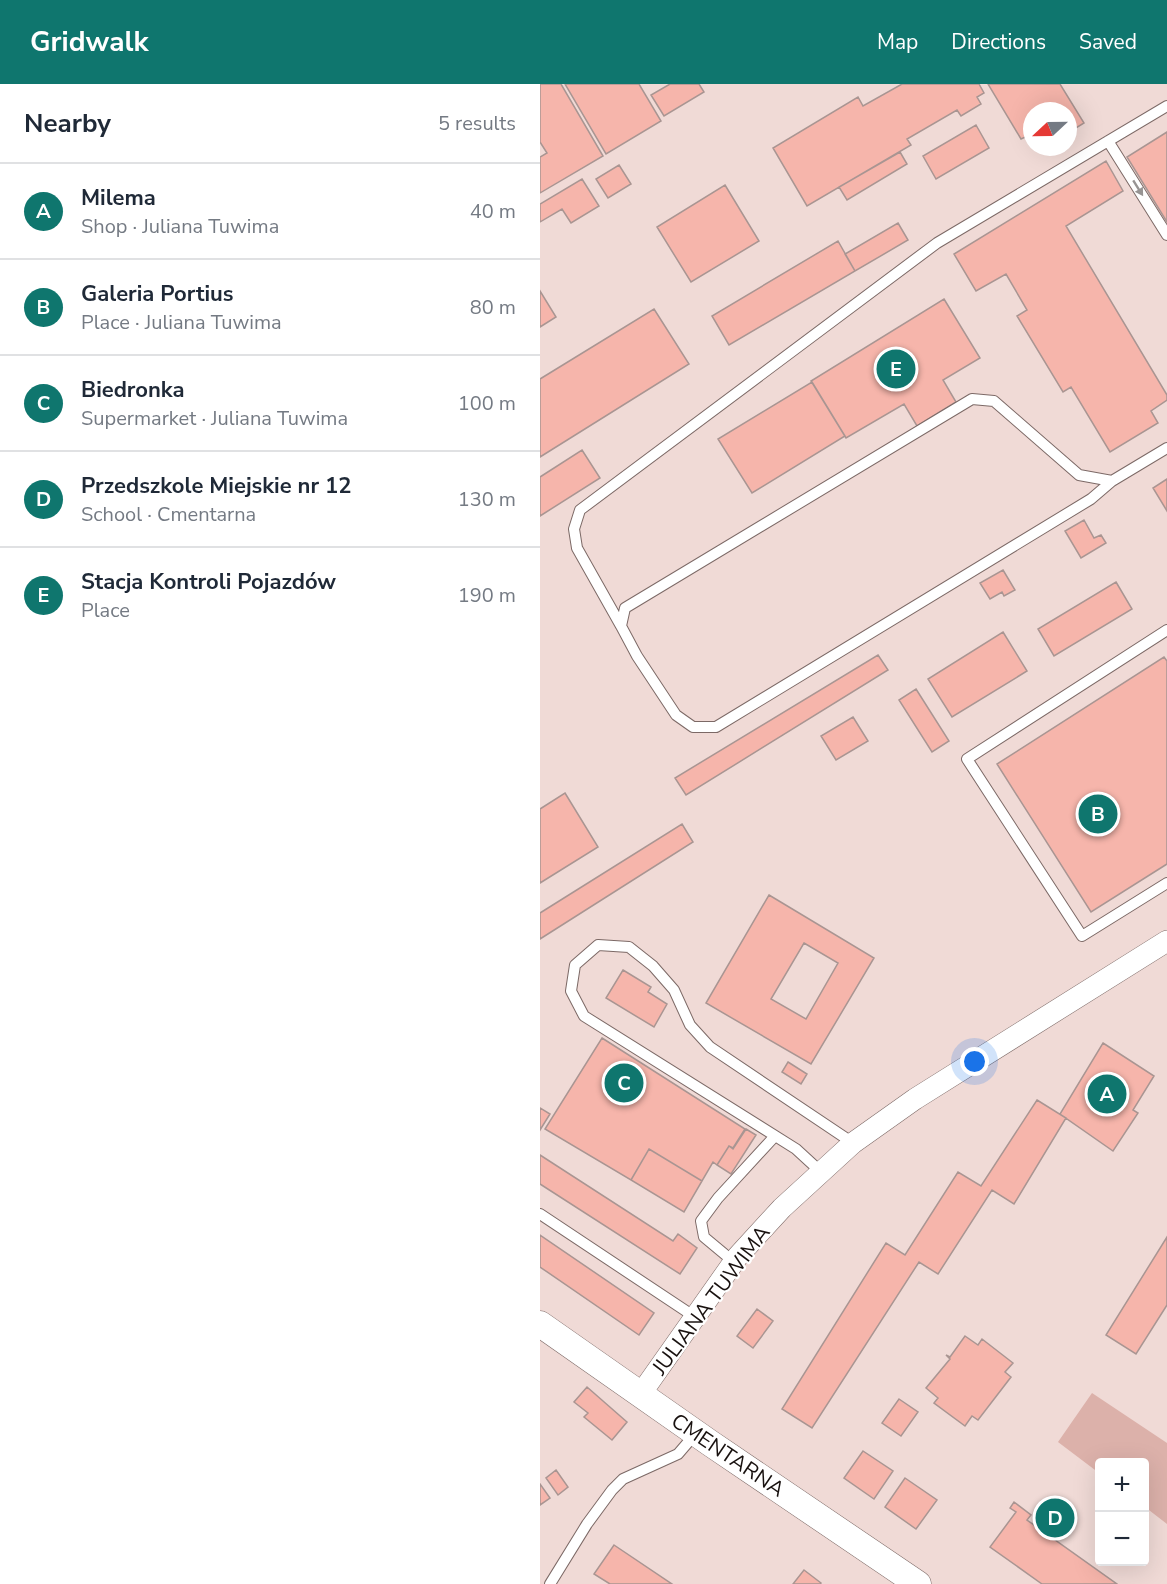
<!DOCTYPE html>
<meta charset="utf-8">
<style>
body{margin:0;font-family:"Nunito Sans",sans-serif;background:#f2f2f3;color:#1f2937}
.controls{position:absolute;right:18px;bottom:18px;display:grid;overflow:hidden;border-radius:6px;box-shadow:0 6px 24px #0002}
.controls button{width:54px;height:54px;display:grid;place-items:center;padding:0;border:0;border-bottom:2px solid #e0e1e3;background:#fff;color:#1f2937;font:30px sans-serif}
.compass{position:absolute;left:483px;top:18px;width:54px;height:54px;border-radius:50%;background:#fff;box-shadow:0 6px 24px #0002;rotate:248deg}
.you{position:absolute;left:435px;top:978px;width:21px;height:21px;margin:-15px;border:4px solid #fff;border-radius:50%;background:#1a73e8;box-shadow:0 0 0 9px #1a73e833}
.badge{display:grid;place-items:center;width:39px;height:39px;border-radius:50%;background:#0f766e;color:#fff;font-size:20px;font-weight:700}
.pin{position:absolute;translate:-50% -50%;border:3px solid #fff;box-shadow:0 2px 6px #0006}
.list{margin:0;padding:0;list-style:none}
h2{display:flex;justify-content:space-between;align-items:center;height:78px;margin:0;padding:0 24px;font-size:26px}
h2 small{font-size:20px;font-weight:400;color:#747a83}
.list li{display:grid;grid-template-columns:39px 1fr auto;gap:18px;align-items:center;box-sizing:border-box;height:96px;padding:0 24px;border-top:2px solid #e0e1e3}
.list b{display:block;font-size:22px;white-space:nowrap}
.list p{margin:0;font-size:20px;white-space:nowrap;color:#747a83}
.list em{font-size:20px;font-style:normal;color:#747a83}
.map{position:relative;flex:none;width:627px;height:1500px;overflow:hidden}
header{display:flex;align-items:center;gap:36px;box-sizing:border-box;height:84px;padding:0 30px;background:#0f766e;color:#fff}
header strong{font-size:28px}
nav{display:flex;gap:33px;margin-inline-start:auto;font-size:21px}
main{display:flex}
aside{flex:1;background:#fff}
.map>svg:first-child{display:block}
.green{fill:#dcb1aa}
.building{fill:#f6b5ab;stroke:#a99592;stroke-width:1.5;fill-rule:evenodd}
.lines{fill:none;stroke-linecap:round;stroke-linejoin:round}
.service-casing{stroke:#7c6966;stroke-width:12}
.minor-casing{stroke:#7c6966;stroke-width:22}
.tertiary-casing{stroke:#7c6966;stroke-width:27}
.service{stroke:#fff;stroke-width:10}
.minor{stroke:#fff;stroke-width:21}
.tertiary{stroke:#fff;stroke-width:26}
.oneway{fill:#979493}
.labels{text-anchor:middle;stroke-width:4.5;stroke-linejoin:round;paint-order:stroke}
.street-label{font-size:21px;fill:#18110f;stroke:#fff}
</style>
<header>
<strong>Gridwalk</strong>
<nav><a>Map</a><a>Directions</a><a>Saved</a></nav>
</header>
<main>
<aside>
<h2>Nearby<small>5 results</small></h2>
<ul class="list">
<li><span class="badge">A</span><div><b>Milema</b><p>Shop · Juliana Tuwima</p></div><em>40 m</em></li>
<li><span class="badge">B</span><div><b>Galeria Portius</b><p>Place · Juliana Tuwima</p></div><em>80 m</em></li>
<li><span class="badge">C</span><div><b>Biedronka</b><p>Supermarket · Juliana Tuwima</p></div><em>100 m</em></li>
<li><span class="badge">D</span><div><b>Przedszkole Miejskie nr 12</b><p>School · Cmentarna</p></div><em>130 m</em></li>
<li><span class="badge">E</span><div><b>Stacja Kontroli Pojazdów</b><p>Place</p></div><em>190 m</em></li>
</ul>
</aside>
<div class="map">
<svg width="627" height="1500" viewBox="0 0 627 1500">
<rect width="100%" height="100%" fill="#f0dad6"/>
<path class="green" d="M 552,1309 L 627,1359 L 627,1440 L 605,1423 L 604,1378 L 560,1378 L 559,1389 L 518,1358 Z"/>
<path class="building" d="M 0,0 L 21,0 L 63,72 L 0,109 L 0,73 L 7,69 L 0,58 Z
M 25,0 L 99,0 L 121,37 L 66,70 Z
M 130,0 L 159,0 L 164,8 L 124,32 L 111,11 Z
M 362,0 L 439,0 L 444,9 L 437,13 L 441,20 L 421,32 L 417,26 L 367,55 L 371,61 L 267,122 L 233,64 L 318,13 L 323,22 Z
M 448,0 L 520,0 L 544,39 L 528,49 L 528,27 L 492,27 L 492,50 L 481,55 Z
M 436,41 L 449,64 L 396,95 L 383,72 Z
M 627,48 L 627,138 L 587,73 Z
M 360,68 L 367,80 L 307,116 L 299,103 Z
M 566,77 L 583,107 L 526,142 L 627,311 L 627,316 L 611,327 L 618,339 L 570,368 L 531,303 L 523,308 L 477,232 L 487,226 L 466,190 L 436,207 L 414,170 Z
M 79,81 L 91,100 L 68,114 L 56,95 Z
M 42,95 L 59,122 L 31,139 L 22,125 L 0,138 L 0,120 Z
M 185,101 L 219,157 L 151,198 L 117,143 Z
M 358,139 L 368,156 L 315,187 L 305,170 Z
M 298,157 L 315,187 L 189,261 L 172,232 Z
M 0,207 L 16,233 L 0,243 Z
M 404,215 L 440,274 L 403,296 L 416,318 L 377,342 L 364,320 L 306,354 L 271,297 Z
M 114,225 L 149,280 L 0,373 L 0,295 Z
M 272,298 L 305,352 L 212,409 L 178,355 Z
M 42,366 L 60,394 L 0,432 L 0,393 Z
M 627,395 L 627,427 L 613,404 Z
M 544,436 L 554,454 L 561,451 L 566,459 L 541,474 L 525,447 Z
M 463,486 L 475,506 L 464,512 L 462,508 L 450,515 L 440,499 Z
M 576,498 L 592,525 L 514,572 L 498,545 Z
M 463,548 L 487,587 L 412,633 L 388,595 Z
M 338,571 L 348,586 L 146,711 L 135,694 Z
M 624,573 L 627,577 L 627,780 L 551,828 L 457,680 Z
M 376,605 L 409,657 L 392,668 L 359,616 Z
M 313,633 L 328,657 L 296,676 L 281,652 Z
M 25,709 L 58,763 L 0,799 L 0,725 Z
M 142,740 L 153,758 L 0,855 L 0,829 Z
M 229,811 L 334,874 L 271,980 L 166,919 ZM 264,859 L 298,879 L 266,935 L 231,915 Z
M 83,886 L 111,903 L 108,908 L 127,920 L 114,943 L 66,914 Z
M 62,954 L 205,1045 L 193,1064 L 189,1062 L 177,1081 L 173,1078 L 162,1097 L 109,1065 L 91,1096 L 5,1045 Z
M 563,959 L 614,992 L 593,1026 L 598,1029 L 573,1067 L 520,1030 Z
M 248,978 L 267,990 L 261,1000 L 242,988 Z
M 497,1016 L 526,1034 L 474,1120 L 452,1106 L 398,1190 L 379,1178 L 272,1344 L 242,1325 L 346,1159 L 365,1171 L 418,1088 L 441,1102 Z
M 0,1024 L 10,1030 L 0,1046 Z
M 206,1045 L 216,1051 L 191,1090 L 177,1081 L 189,1062 L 193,1065 Z
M 109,1065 L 162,1097 L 144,1128 L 91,1096 Z
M 0,1071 L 133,1157 L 138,1150 L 157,1164 L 140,1190 L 0,1100 Z
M 0,1151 L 114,1229 L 99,1251 L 0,1183 Z
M 627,1153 L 627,1221 L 596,1270 L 566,1251 Z
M 217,1225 L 233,1237 L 213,1264 L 197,1252 Z
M 425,1252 L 438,1261 L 442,1255 L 473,1279 L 465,1288 L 471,1293 L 438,1336 L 432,1332 L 425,1342 L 394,1319 L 398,1314 L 386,1304 L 410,1275 L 406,1271 L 410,1273 Z
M 47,1303 L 87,1338 L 72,1356 L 44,1333 L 48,1329 L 34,1318 Z
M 359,1315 L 378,1328 L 361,1352 L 342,1339 Z
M 323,1367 L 353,1387 L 334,1415 L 304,1394 Z
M 16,1386 L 28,1403 L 18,1411 L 6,1394 Z
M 365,1394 L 397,1416 L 376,1445 L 345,1423 Z
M 0,1400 L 10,1414 L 0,1421 Z
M 474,1418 L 491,1431 L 487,1436 L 577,1500 L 502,1500 L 450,1463 L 476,1428 L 470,1424 Z
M 74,1461 L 132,1500 L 70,1500 L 54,1490 Z
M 264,1486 L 281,1499 L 280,1500 L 253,1500 Z"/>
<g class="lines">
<g class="service-casing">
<path id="service" d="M 568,57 L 627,151
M 572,397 L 539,391 L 454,317 L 432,315 L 85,524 L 81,542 L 97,572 L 136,631 L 153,643 L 176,643 L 551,415 L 572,397 L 627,364
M 81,542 L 37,464 L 34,445 L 40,426 L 397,159 L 627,22
M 627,546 L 427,675 L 542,852 L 627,799
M 281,1088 L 256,1065 L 44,932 L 31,907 L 35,881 L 58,861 L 89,863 L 113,882 L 134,906 L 150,941 L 170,963 L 313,1059
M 0,1130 L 155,1233
M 194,1178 L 164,1153 L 161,1137 L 178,1114 L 235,1052
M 10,1500 L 47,1440 L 72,1406 L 83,1395 L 138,1370 L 156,1349"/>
</g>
<g class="minor-casing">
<path id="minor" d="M 100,1311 L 198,1172 L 242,1124 L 313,1059 L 375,1015 L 627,857"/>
</g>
<g class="tertiary-casing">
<path id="tertiary" d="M 0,1240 L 170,1359 L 378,1500"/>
</g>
<use href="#service" class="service"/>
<use href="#minor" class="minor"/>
<use href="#tertiary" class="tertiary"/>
</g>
<defs><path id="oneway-solid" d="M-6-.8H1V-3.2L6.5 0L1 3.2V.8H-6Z" transform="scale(1.5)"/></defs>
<use class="oneway" href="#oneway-solid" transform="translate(598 104) rotate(58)"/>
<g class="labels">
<g class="street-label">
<text transform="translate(171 1216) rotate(-53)" y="7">JULIANA TUWIMA</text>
<text transform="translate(188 1371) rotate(34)" y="7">CMENTARNA</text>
</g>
</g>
</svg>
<div class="controls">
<button>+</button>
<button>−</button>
</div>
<svg class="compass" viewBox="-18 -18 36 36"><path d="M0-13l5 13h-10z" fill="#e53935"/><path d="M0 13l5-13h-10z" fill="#747a83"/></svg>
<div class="you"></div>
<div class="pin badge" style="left:567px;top:1010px">A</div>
<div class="pin badge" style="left:558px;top:730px">B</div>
<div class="pin badge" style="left:84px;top:999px">C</div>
<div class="pin badge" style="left:515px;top:1434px">D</div>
<div class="pin badge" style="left:356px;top:285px">E</div>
</div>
</main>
